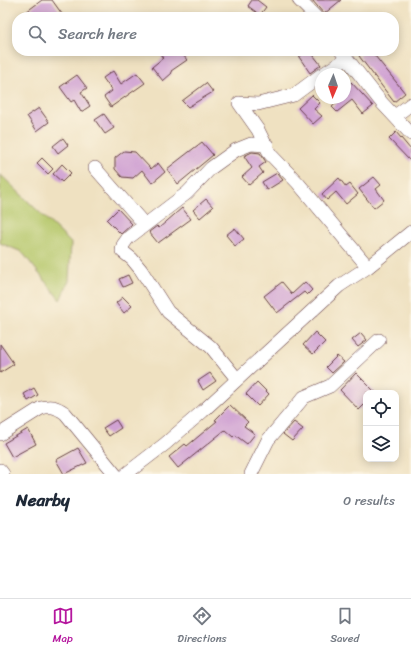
<!DOCTYPE html>
<style>
body{margin:0;font-family:Sriracha,sans-serif;background:#f6f6f7;color:#1f2937}
.controls{position:absolute;right:12px;bottom:12px;display:grid;overflow:hidden;border-radius:8px;box-shadow:0 2px 10px #0003}
.controls button{width:36px;height:36px;display:grid;place-items:center;padding:0;border:0;border-bottom:1px solid #e0e1e3;background:#fff;color:#1f2937;font:20px sans-serif}
.compass{position:absolute;left:315px;top:68px;width:36px;height:36px;border-radius:50%;background:#fff;box-shadow:0 2px 10px #0003;rotate:182deg}
.list{margin:0;padding:0;list-style:none}
h2{display:flex;justify-content:space-between;align-items:center;height:52px;margin:0;padding:0 16px;font-size:17px}
h2 small{font-size:13px;font-weight:400;color:#747a83}
.icon{flex:none;width:22px;height:22px;fill:none;stroke:currentColor;stroke-width:2;stroke-linecap:round;stroke-linejoin:round}
.map{position:relative;flex:none;width:411px;height:474px;overflow:hidden}
.search{position:absolute;background:#fff;box-shadow:0 2px 10px #0003;left:12px;right:12px;top:12px;height:44px;display:flex;align-items:center;gap:10px;box-sizing:border-box;padding:0 14px;border-radius:16px;color:#747a83;font-size:15px}
.sheet{height:124px;background:#fff}
nav{display:flex;justify-content:space-around;align-items:center;box-sizing:border-box;height:56px;border-top:1px solid #e0e1e3;background:#fff;font-size:11px;color:#747a83}
nav a{display:grid;justify-items:center;gap:2px}
nav .on{color:#b5179e}
.map>svg:first-child{display:block}
.green{fill:#b5c76a;stroke:#80734a}
.building{fill:#d0a2d3}
.lines{fill:none;stroke-linecap:round;stroke-linejoin:round}
.minor-casing{stroke:#633c42;stroke-width:14}
.minor{stroke:#fff;stroke-width:13}
</style>
<div class="map">
<svg width="411" height="474" viewBox="0 0 411 474">
<rect width="100%" height="100%" fill="#fcf5e5"/>
<filter id="ink" filterUnits="userSpaceOnUse"><feTurbulence type="fractalNoise" baseFrequency=".025" numOctaves="2"/><feDisplacementMap in="SourceGraphic" scale="8" xChannelSelector="R" yChannelSelector="G"/><feConvolveMatrix kernelMatrix="1 2 1 2 8 2 1 2 1" color-interpolation-filters="sRGB"/></filter>
<filter id="wash" filterUnits="userSpaceOnUse"><feTurbulence type="fractalNoise" baseFrequency=".012" numOctaves="4" result="noise"/><feDisplacementMap in="SourceGraphic" scale="16" xChannelSelector="R" yChannelSelector="G"/><feGaussianBlur stdDeviation="0.9" result="paint"/><feColorMatrix in="noise" values="0 0 0 0 0 0 0 0 0 0 0 0 0 0 0 0 0 1.4 0 .05"/><feComposite in="paint" operator="in"/></filter>
<g filter="url(#wash)">
<rect width="100%" height="100%" fill="#efe1c1"/>
<path class="green" d="M 0,174 L 71,243 L 69,281 L 60,300 L 22,252 L 0,243 Z"/>
<g id="blocks">
<path class="building" d="M 42,0 L 52,0 L 62,14 L 58,17 L 29,17 L 26,12 Z
M 252,0 L 257,0 L 266,7 L 260,15 L 248,6 Z
M 312,0 L 341,0 L 324,14 Z
M 158,51 L 180,51 L 187,60 L 171,71 L 172,73 L 163,81 L 152,67 L 163,58 Z
M 307,51 L 310,51 L 321,65 L 310,73 L 299,57 Z
M 365,51 L 371,51 L 405,93 L 394,102 L 359,56 Z
M 113,71 L 121,84 L 137,73 L 145,83 L 111,107 L 104,97 L 112,91 L 103,78 Z
M 77,75 L 87,88 L 81,92 L 90,106 L 81,112 L 74,100 L 71,102 L 60,87 Z
M 351,82 L 373,106 L 363,114 L 352,100 L 337,112 L 332,107 L 342,98 L 345,98 L 345,88 Z
M 206,83 L 213,92 L 188,107 L 182,101 Z
M 312,95 L 320,103 L 314,109 L 322,116 L 313,124 L 298,108 Z
M 39,108 L 49,122 L 37,131 L 27,116 Z
M 104,114 L 114,128 L 105,134 L 95,120 Z
M 396,132 L 411,150 L 411,162 L 389,139 Z
M 63,138 L 68,145 L 58,153 L 53,146 Z
M 202,142 L 213,155 L 178,184 L 167,169 Z
M 124,151 L 135,152 L 151,169 L 158,163 L 165,172 L 152,183 L 142,170 L 133,178 L 122,177 L 115,169 L 115,158 Z
M 252,152 L 260,153 L 266,162 L 259,167 L 263,173 L 249,185 L 242,177 L 252,168 L 244,156 Z
M 42,158 L 53,169 L 48,174 L 37,163 Z
M 62,164 L 71,173 L 62,182 L 53,174 Z
M 277,173 L 283,180 L 267,190 L 262,182 Z
M 374,177 L 381,185 L 376,189 L 384,200 L 374,208 L 359,189 Z
M 339,178 L 346,187 L 350,184 L 358,194 L 346,204 L 336,192 L 327,200 L 322,194 Z
M 206,199 L 213,207 L 200,218 L 193,210 Z
M 182,208 L 191,219 L 158,243 L 149,232 L 157,226 L 159,228 Z
M 118,209 L 132,224 L 121,234 L 107,220 Z
M 235,228 L 244,239 L 235,246 L 226,235 Z
M 128,275 L 132,283 L 123,287 L 119,279 Z
M 282,282 L 292,294 L 305,282 L 312,290 L 307,295 L 304,292 L 277,313 L 264,296 Z
M 123,297 L 132,306 L 124,313 L 116,303 Z
M 315,332 L 325,342 L 313,354 L 303,345 Z
M 361,333 L 367,340 L 358,347 L 352,340 Z
M 0,344 L 14,364 L 0,373 Z
M 337,356 L 344,362 L 332,373 L 326,367 Z
M 210,373 L 216,381 L 203,390 L 198,381 Z
M 356,373 L 376,393 L 366,393 L 366,403 L 359,410 L 340,390 Z
M 257,382 L 269,394 L 258,406 L 246,394 Z
M 34,388 L 38,395 L 28,401 L 24,394 Z
M 230,405 L 248,422 L 244,426 L 255,434 L 247,444 L 235,435 L 233,437 L 225,430 L 178,468 L 169,457 L 185,444 L 187,446 L 217,421 L 215,420 Z
M 116,420 L 121,428 L 109,436 L 103,428 Z
M 294,422 L 303,429 L 292,441 L 283,434 Z
M 28,429 L 36,444 L 12,457 L 4,443 Z
M 78,448 L 87,463 L 64,474 L 56,460 Z"/>
</g>
</g>
<g filter="url(#ink)">
<use href="#blocks" fill-opacity="0" stroke="#633c42" stroke-width="1"/>
<g class="lines">
<g class="minor-casing">
<path id="minor" d="M 299,0 L 316,17
M 341,51 L 382,103 L 411,134
M 323,74 L 346,59
M 239,103 L 258,130 L 270,154 L 298,183 L 368,267
M 239,103 L 258,104 L 294,95 L 321,75
M 395,116 L 411,104
M 95,168 L 145,225
M 237,379 L 211,347 L 168,312 L 141,270 L 132,259 L 122,251 L 123,245 L 128,238 L 187,193 L 211,168 L 236,150 L 251,144 L 267,145
M 0,434 L 41,408 C 51,405 56,407 65,413 L 115,474
M 0,470 L 3,474
M 126,474 L 165,444 L 203,411 L 339,286 L 368,267 L 411,232
M 251,474 L 268,440 L 304,397 L 330,386 L 379,340"/>
</g>
<use href="#minor" class="minor"/>
</g>
</g>
</svg>
<div class="controls">
<button><svg class="icon" aria-label="locate" viewBox="0 0 24 24"><circle cx="12" cy="12" r="6"/><path d="M12 2v4M12 18v4M2 12h4M18 12h4"/></svg></button>
<button><svg class="icon" aria-label="layers" viewBox="0 0 24 24"><path d="M12 4l9 5-9 5-9-5zM3 14l9 5 9-5"/></svg></button>
</div>
<svg class="compass" viewBox="-18 -18 36 36"><path d="M0-13l5 13h-10z" fill="#e53935"/><path d="M0 13l5-13h-10z" fill="#747a83"/></svg>
<div class="search"><svg class="icon" aria-label="search" viewBox="0 0 24 24"><circle cx="10" cy="10" r="6"/><path d="M15 15l6 6"/></svg>Search here</div>
</div>
<section class="sheet">
<h2>Nearby<small>0 results</small></h2>
<ul class="list">
</ul>
</section>
<nav>
<a class="on"><svg class="icon" aria-label="map" viewBox="0 0 24 24"><path d="M3 6l6-2 6 2 6-2v14l-6 2-6-2-6 2zM9 4v14M15 6v14"/></svg>Map</a>
<a><svg class="icon" aria-label="directions" viewBox="0 0 24 24"><path d="M12 3l9 9-9 9-9-9zM9 14v-3h6M13 9l2 2-2 2"/></svg>Directions</a>
<a><svg class="icon" aria-label="saved" viewBox="0 0 24 24"><path d="M7 4h10v16l-5-4-5 4z"/></svg>Saved</a>
</nav>
